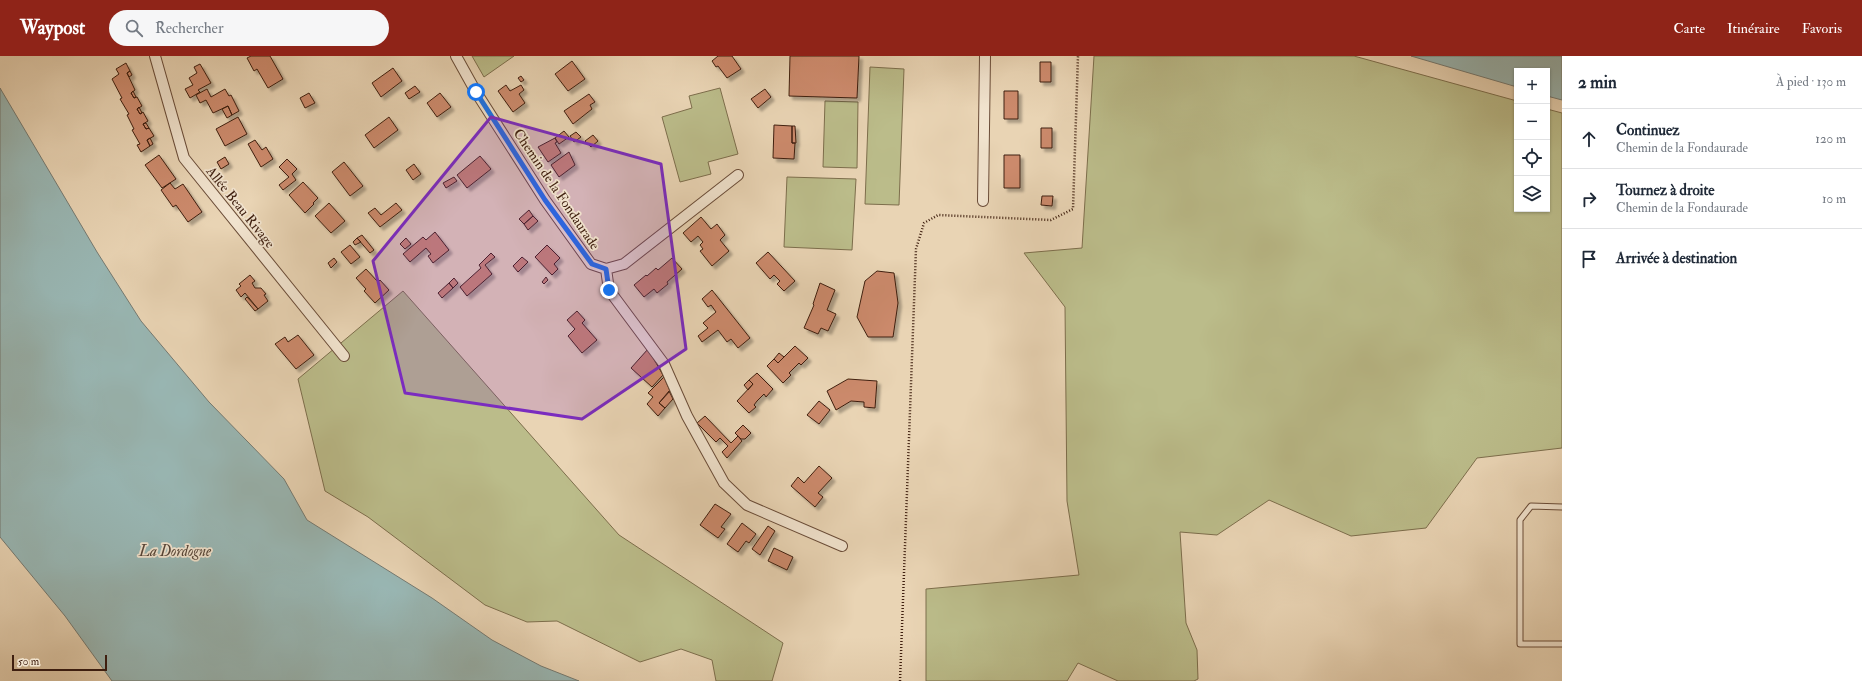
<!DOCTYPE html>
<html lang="fr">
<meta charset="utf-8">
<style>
body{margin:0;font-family:"IM FELL Double Pica",serif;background:#f6f6f7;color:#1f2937}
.controls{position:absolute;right:12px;top:12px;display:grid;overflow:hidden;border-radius:0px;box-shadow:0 1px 3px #0004}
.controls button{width:36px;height:36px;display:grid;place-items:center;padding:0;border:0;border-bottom:1px solid #e0e1e3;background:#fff;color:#1f2937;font:20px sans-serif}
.scale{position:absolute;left:12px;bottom:10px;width:95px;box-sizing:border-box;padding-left:4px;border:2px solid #3f1f0f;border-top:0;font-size:11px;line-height:14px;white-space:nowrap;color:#3f1f0f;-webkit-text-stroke:3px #f1e3ce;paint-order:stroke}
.stop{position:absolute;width:12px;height:12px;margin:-9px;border:3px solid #1a73e8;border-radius:50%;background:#fff}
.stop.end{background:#1a73e8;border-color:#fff;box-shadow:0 1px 4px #0008}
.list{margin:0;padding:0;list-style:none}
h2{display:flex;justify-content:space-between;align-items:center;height:52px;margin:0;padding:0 16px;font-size:17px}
h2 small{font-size:13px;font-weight:400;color:#747a83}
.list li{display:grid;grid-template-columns:26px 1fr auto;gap:12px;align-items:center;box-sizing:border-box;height:60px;padding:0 16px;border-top:1px solid #e0e1e3}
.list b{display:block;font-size:15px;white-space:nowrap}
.list p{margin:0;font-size:13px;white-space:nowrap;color:#747a83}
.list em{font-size:13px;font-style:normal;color:#747a83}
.icon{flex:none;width:22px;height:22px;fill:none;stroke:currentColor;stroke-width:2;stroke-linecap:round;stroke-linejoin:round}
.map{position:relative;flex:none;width:1562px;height:625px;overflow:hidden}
header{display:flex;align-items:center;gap:24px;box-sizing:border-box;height:56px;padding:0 20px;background:#8f2418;color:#fff}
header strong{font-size:19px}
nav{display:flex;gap:22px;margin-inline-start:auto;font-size:14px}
.search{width:280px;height:36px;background:#f6f6f7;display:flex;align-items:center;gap:10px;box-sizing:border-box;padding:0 14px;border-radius:22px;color:#747a83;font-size:15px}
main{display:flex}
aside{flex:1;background:#fff}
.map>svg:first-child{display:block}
.green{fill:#bbbc8a;stroke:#7d6e4c}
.water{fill:#99b7b4;stroke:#757a72}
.building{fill:#cc8a6c;stroke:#3f1f0f;filter:url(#shadow)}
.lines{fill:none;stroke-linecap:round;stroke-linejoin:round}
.lane-casing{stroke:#6a4c38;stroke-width:7}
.street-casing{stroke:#6a4c38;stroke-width:12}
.path{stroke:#3f1f0f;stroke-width:2.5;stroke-dasharray:1 2;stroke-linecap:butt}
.lane{stroke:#f1e3ce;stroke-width:5}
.street{stroke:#f1e3ce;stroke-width:10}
.route{stroke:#1a73e8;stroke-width:5}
.marked{fill:#7b2cbf;fill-opacity:0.2;stroke:#7b2cbf;stroke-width:3;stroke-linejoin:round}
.labels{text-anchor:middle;stroke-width:3.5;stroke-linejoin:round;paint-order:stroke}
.street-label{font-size:14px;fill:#3f1f0f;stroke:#f1e3ce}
.water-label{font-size:15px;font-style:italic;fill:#564538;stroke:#f1e3ce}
</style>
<header>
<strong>Waypost</strong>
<div class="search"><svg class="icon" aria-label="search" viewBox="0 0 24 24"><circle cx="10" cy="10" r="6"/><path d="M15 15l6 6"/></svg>Rechercher</div>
<nav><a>Carte</a><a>Itinéraire</a><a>Favoris</a></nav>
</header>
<main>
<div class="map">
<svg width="1562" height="625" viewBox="0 0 1562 625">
<defs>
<filter id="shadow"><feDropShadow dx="3.5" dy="3.5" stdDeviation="1" flood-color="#0004"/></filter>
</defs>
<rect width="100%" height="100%" fill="#e9d4b4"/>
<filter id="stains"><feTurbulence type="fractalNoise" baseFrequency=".005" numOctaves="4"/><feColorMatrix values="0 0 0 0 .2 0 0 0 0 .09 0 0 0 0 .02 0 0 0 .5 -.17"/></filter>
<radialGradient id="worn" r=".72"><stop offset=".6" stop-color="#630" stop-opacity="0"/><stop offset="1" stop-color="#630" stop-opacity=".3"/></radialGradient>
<path class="green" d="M 472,0 L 514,0 L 484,21 Z
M 1094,0 L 1354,0 L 1517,45 L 1517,153 L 1547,153 L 1547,53 L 1562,57 L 1562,392 L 1477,402 L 1426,472 L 1351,480 L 1269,444 L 1217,479 L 1180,476 L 1186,567 L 1197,594 L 1198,623 L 1194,625 L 1118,625 L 1078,607 L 1067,625 L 926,625 L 926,533 L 1079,519 L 1067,445 L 1065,251 L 1024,197 L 1082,192 Z
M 870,11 L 904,13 L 899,149 L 865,148 Z
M 720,32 L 738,98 L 708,106 L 711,118 L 680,126 L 662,61 L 692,52 L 689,40 Z
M 825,45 L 858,46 L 857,112 L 823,111 Z
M 787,121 L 856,123 L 852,194 L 784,191 Z
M 403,235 L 619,479 L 783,587 L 772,625 L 716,625 L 712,604 L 681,593 L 640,606 L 557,565 L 527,566 L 485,549 L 368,461 L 325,435 L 298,323 Z"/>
<path class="water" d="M 1411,0 L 1562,0 L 1562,44 L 1547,40 L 1547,15 L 1517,15 L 1517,31 Z
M 0,32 L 97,196 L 141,265 L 209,346 L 284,423 L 307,464 L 432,542 L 492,584 L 541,610 L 579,625 L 112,625 L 65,560 L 0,481 Z"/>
<path class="building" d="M 251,0 L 270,0 L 283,23 L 268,32 L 257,13 L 254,15 L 247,2 Z
M 718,0 L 732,0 L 741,13 L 727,22 L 718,10 L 716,11 L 712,5 Z
M 790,0 L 859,0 L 857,42 L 789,40 Z
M 572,5 L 585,23 L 568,35 L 555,18 Z
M 1040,6 L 1051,6 L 1051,26 L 1040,26 Z
M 126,7 L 130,15 L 127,17 L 135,34 L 131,37 L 134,42 L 137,41 L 142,50 L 137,53 L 140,58 L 143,56 L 148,65 L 143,68 L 146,73 L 149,72 L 154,80 L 147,84 L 150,90 L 141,96 L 137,89 L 140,88 L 132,74 L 134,73 L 127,59 L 129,58 L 120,43 L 122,42 L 112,23 L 119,18 L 116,13 Z
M 200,8 L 211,27 L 198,34 L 200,36 L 190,42 L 185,33 L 193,29 L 189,22 L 197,17 L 194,11 Z
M 393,12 L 402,25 L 381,41 L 372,27 Z
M 130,15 L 132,19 L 129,21 L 127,17 Z
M 521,20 L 524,24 L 521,26 L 518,22 Z
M 506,29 L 510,35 L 521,29 L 524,34 L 519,38 L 525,47 L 513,56 L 498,35 Z
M 415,30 L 420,36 L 409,43 L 405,37 Z
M 207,33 L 211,41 L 225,33 L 229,40 L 231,39 L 239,55 L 232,59 L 228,50 L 213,57 L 206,44 L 200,47 L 196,39 Z
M 765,33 L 771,41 L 758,52 L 751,43 Z
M 133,35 L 136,41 L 134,42 L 131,37 Z
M 1004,35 L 1018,35 L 1018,63 L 1004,63 Z
M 309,37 L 315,47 L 305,52 L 300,42 Z
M 440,37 L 451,51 L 437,61 L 427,47 Z
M 589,38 L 595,46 L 590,49 L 592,53 L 573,68 L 564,55 Z
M 228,50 L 232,59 L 227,62 L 222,53 Z
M 139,51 L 142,57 L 140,58 L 137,53 Z
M 238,61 L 247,78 L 225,90 L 216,73 Z
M 389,61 L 398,74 L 374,92 L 365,79 Z
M 146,67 L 149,72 L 146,73 L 143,68 Z
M 774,69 L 792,70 L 792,87 L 795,87 L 794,103 L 773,102 Z
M 792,70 L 795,70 L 796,87 L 792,87 Z
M 1041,72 L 1052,72 L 1052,92 L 1041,92 Z
M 564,75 L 569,81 L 559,88 L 555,82 Z
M 576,76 L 581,81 L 574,86 L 570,80 Z
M 593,79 L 598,85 L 591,91 L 585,85 Z
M 150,82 L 153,88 L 150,90 L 147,84 Z
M 555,82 L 557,86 L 555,87 L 561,97 L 548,106 L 538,91 Z
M 255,84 L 262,94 L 266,91 L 273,103 L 261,111 L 248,88 Z
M 569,96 L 575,109 L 559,121 L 551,109 Z
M 159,99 L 176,123 L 162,132 L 145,109 Z
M 1004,99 L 1020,99 L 1020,132 L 1004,132 Z
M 480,100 L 491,113 L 467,132 L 457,119 Z
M 225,101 L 229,108 L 221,113 L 217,106 Z
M 287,103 L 297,113 L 292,118 L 296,124 L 283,134 L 279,129 L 289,121 L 279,111 Z
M 344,106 L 363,130 L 350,140 L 332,116 Z
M 414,108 L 421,118 L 413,124 L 406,114 Z
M 454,121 L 457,125 L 446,132 L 443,127 Z
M 303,126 L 318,142 L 313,147 L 314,148 L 305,157 L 289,139 Z
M 170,127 L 175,133 L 183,128 L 202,156 L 188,166 L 176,149 L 173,151 L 161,134 Z
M 1042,140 L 1053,140 L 1052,150 L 1041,149 Z
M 329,147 L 345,165 L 331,177 L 315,160 Z
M 396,147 L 402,154 L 380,171 L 368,157 L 375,152 L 381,159 Z
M 529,154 L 533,160 L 524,168 L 519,163 Z
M 533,160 L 538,165 L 528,174 L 524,168 Z
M 701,161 L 711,173 L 717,168 L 725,179 L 720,184 L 729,195 L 712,210 L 700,195 L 703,193 L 700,189 L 703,186 L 698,180 L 691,186 L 683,177 Z
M 435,176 L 449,194 L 433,207 L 428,200 L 431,198 L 426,192 L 410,206 L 403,198 L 423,181 L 426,184 Z
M 362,179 L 374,194 L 370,197 L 357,182 Z
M 357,182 L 361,186 L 355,189 L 353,186 Z
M 406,182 L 411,188 L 405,193 L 400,188 Z
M 350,189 L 360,201 L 351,208 L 341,196 Z
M 547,189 L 560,202 L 554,208 L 558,213 L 552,219 L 535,201 Z
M 768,196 L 795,225 L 784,235 L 777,228 L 780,225 L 774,219 L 770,223 L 756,207 Z
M 491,197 L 495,201 L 485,209 L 492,218 L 467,240 L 460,231 L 481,212 L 479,209 Z
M 522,201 L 528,206 L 518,216 L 513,210 Z
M 334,202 L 337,206 L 331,212 L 328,207 Z
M 672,202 L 682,213 L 667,226 L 668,228 L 657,237 L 654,233 L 644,241 L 634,229 L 646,219 L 647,220 L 656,212 L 658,214 Z
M 366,213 L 378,226 L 380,224 L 389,234 L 375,247 L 364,235 L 366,233 L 356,222 Z
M 877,215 L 894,217 L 898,247 L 893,281 L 868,281 L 857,261 L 865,225 Z
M 250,219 L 255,225 L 252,227 L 255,232 L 261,232 L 266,238 L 264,239 L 268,245 L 258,253 L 245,237 L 241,241 L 236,234 L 241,230 L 239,228 Z
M 546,221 L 548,224 L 544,228 L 542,226 Z
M 454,222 L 458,227 L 453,232 L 449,227 Z
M 449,227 L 453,232 L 442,242 L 438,237 Z
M 820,227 L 835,234 L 827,254 L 836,258 L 828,275 L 821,272 L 818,278 L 804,272 L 814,249 L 813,248 Z
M 712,234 L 750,282 L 738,292 L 731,283 L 727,286 L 718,274 L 702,286 L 698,280 L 708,272 L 703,267 L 716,256 L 711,249 L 708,251 L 702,243 Z
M 247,241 L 258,253 L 255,255 L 245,243 Z
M 577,255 L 585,264 L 582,267 L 597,284 L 582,297 L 568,280 L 575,273 L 567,264 Z
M 298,279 L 314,299 L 296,313 L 275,288 L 285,281 L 288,286 Z
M 795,290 L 808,302 L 801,309 L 799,307 L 789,317 L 791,319 L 783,327 L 767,310 L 774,303 L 778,307 Z
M 648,293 L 663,319 L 652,331 L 631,312 Z
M 779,297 L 784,301 L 778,307 L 774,303 Z
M 757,317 L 773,333 L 766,341 L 764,338 L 757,345 L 754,349 L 756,351 L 749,357 L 737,345 L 753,328 L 749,324 Z
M 664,321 L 670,335 L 659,347 L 665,352 L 658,360 L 647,348 L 653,341 L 648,337 Z
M 848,323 L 877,325 L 875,352 L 864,351 L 864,346 L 851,345 L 836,354 L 827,335 Z
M 749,324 L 753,328 L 748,334 L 744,329 Z
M 669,335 L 673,343 L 665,352 L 659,347 Z
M 819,345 L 830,354 L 819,368 L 807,359 Z
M 705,360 L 731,387 L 738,380 L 742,385 L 727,402 L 722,396 L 728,390 L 720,382 L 716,386 L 697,367 Z
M 743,369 L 751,377 L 745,383 L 741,383 L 735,377 Z
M 819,410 L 832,422 L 818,437 L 823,441 L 815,451 L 791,430 L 798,421 L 804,427 Z
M 715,448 L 731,458 L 721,471 L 725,473 L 718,482 L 700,469 Z
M 742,467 L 756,478 L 749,487 L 746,485 L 738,496 L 727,488 Z
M 768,470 L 775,475 L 760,499 L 752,493 Z
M 774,492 L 793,501 L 787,514 L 768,505 Z"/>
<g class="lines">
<g class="lane-casing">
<path id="lane" d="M 1562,451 L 1531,450 L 1520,464 L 1520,588 L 1562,588"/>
</g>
<g class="street-casing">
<path id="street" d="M 155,0 L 184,102 L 344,300
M 456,0 L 476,36 L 545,144 L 591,208 L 606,213
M 983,145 L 985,0
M 606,213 L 609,234 L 664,308 L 687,360 L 724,427 L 747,449 L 842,490
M 606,213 L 624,208 L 738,119"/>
</g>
<path class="path" d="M 900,625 L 916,193 L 924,167 L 938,159 L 1051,164 L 1073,153 L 1078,0"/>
<use href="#lane" class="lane"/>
<use href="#street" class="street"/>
</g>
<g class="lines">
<path class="route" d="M 476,36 L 545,144 L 592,208 L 606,213 L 609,234"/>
</g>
<path class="marked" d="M 491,61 L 661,108 L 686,293 L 582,363 L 405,337 L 373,205 Z"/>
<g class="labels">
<g class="street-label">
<text transform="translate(557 133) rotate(56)" y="5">Chemin de la Fondaurade</text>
<text transform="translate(241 151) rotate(51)" y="5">Allée Beau Rivage</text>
</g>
<g class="water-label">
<text x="175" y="500">La Dordogne</text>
</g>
</g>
<rect width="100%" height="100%" filter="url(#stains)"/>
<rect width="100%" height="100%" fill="url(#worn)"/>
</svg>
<div class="controls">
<button>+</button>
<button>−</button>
<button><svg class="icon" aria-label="locate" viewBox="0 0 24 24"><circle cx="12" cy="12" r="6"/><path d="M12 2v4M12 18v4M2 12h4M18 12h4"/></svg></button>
<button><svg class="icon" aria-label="layers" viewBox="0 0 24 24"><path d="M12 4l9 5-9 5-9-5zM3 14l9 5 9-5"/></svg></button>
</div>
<div class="scale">50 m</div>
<div class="stop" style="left:476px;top:36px"></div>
<div class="stop end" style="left:609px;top:234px"></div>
</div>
<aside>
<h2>2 min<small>À pied · 130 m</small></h2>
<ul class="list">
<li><svg class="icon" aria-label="ahead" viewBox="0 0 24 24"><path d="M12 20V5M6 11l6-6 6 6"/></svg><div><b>Continuez</b><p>Chemin de la Fondaurade</p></div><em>120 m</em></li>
<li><svg class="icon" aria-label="right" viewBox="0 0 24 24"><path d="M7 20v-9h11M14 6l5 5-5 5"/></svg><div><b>Tournez à droite</b><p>Chemin de la Fondaurade</p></div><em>10 m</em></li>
<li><svg class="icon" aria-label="arrive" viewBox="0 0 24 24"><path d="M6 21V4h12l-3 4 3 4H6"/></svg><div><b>Arrivée à destination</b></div></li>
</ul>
</aside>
</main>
